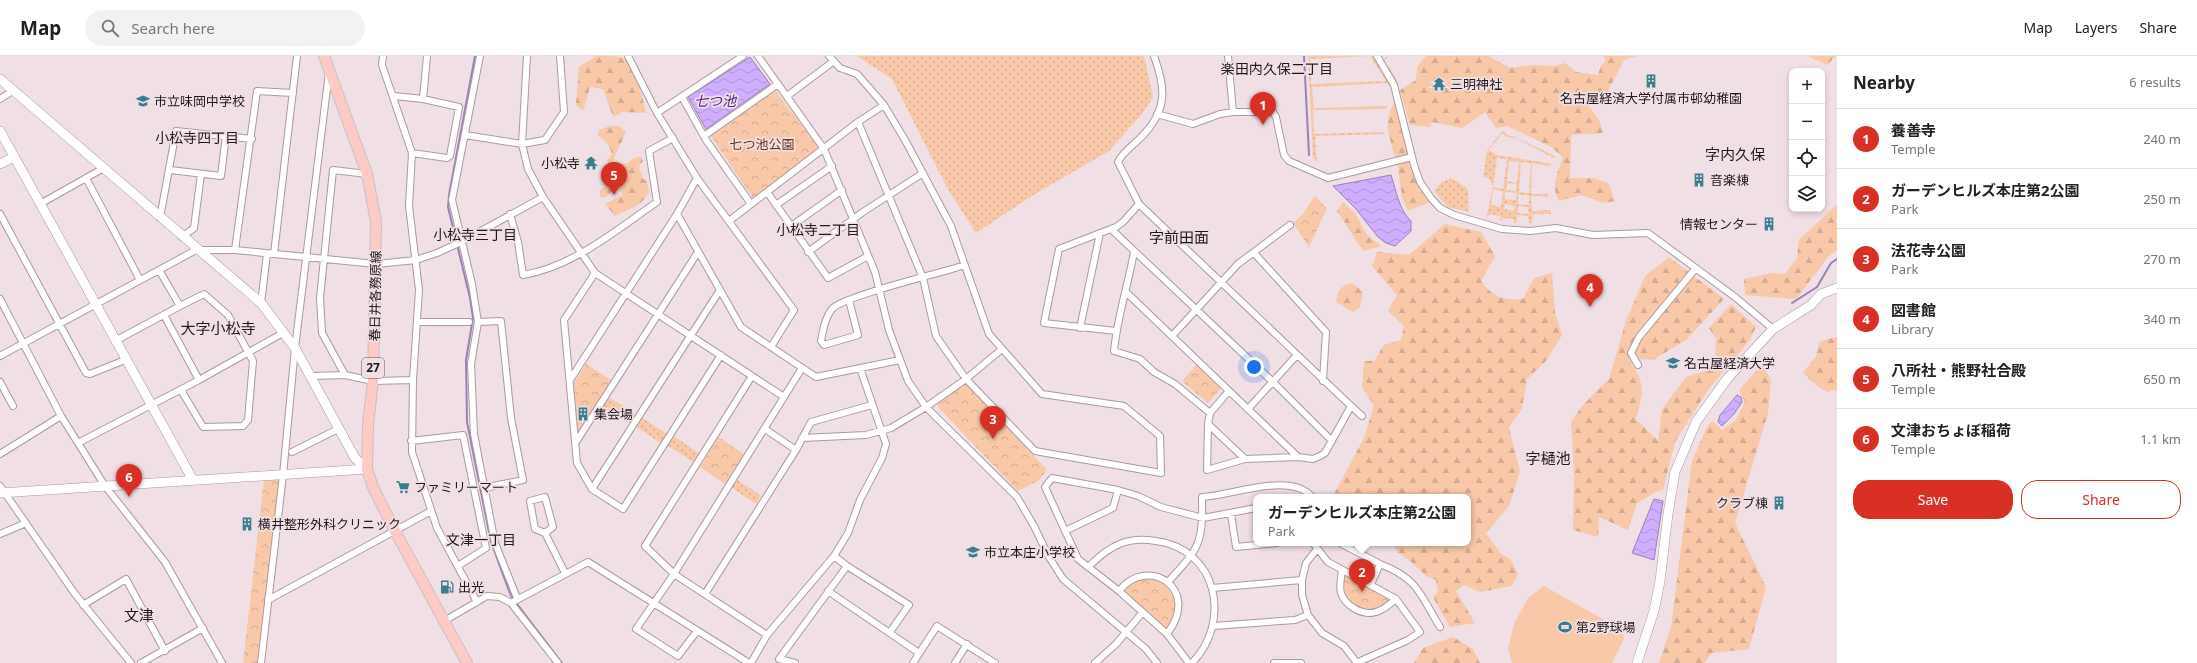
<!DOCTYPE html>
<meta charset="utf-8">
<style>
body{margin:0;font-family:"Noto Sans","Noto Sans JP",sans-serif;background:#f2f2f2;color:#222}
.controls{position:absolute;right:12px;top:12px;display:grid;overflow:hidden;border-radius:8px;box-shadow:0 2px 6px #0003}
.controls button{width:36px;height:36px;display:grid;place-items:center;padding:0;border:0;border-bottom:1px solid #e0e0e0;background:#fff;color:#222;font:20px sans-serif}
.you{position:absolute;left:1254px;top:311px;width:14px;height:14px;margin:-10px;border:3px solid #fff;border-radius:50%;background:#1a73e8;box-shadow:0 0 0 6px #1a73e833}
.badge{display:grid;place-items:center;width:26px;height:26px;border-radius:50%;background:#d93025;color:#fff;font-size:13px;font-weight:700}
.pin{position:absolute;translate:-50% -33px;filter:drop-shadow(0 1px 2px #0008)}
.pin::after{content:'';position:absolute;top:21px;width:14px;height:12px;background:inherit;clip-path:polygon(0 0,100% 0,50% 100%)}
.popup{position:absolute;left:1253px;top:438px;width:218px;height:52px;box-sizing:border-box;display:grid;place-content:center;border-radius:8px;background:#fff;filter:drop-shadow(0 1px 3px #0005);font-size:13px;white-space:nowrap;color:#767676}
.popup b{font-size:15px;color:#222}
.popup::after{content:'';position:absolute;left:50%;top:100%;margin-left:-8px;border:8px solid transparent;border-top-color:#fff}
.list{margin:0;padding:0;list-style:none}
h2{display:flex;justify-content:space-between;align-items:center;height:52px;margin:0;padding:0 16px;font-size:17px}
h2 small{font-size:13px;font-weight:400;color:#767676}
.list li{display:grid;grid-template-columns:26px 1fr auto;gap:12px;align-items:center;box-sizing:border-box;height:60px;padding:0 16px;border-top:1px solid #e0e0e0}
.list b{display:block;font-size:15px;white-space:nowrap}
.list p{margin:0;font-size:13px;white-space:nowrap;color:#767676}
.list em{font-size:13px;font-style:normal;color:#767676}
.actions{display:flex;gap:8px;padding:12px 16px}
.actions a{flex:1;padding:9px 0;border:1px solid #d93025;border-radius:16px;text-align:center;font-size:14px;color:#d93025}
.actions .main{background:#d93025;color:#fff}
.icon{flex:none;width:22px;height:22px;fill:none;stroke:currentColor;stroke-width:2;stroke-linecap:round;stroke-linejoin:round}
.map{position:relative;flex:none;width:1837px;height:607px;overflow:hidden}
header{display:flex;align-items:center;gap:24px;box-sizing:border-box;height:56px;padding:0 20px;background:#fff;border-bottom:1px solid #e0e0e0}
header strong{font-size:19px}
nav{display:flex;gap:22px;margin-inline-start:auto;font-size:14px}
.search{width:280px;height:36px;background:#f2f2f2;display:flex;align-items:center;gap:10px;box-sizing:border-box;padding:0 14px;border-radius:22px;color:#767676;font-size:15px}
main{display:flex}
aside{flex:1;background:#fff}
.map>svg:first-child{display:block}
.grass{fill:url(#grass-dots);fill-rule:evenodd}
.forest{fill:url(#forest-firs)}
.park{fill:url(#park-crowns)}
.pitch{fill:#f8c8a8}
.water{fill:url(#water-waves);stroke:#9a81b9}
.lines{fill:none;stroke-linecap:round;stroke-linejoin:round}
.stream{stroke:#9a81b9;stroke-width:2}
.street-casing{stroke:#aa9a9f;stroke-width:8}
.secondary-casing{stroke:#aa9a9f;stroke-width:10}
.primary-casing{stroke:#c5c3c4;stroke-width:12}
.street{stroke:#fff;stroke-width:6}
.secondary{stroke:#fff;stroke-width:9}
.primary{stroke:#fdcac5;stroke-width:10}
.labels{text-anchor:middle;stroke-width:3.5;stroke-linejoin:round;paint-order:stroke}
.shield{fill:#f0dfe4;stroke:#5e5457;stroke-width:1}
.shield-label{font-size:12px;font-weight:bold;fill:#1f191b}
.poi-label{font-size:13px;fill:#1f191b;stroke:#f0dfe4;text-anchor:start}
.park-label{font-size:13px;fill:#67360f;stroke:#f0dfe4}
.street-label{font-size:13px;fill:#1f191b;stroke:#f0dfe4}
.neighbourhood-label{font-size:14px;fill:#1f191b;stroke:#f0dfe4}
.water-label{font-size:14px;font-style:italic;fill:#532781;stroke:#f0dfe4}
.quarter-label{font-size:15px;fill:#1f191b;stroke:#f0dfe4}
</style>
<header>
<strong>Map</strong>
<div class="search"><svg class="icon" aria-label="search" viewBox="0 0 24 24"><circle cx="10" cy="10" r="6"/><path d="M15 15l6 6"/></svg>Search here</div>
<nav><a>Map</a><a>Layers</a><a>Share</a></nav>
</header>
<main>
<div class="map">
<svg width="1837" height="607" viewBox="0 0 1837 607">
<defs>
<pattern id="grass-dots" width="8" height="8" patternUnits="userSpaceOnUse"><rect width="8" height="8" fill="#f8c8a8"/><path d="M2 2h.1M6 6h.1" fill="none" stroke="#d4ab90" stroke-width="1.8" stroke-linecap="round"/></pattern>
<pattern id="forest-firs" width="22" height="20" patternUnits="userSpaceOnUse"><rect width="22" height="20" fill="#f8c8a8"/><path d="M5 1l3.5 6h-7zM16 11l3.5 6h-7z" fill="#d4ab90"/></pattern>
<pattern id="park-crowns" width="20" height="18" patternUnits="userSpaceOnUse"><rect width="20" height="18" fill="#f8c8a8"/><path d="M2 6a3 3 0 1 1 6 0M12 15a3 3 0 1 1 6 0" fill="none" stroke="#d4ab90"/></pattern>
<pattern id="water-waves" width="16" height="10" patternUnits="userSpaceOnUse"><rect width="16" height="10" fill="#ceaefd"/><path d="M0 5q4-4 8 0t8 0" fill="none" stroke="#b095d8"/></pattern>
</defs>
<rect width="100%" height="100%" fill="#f0dfe4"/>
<path class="grass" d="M 857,0 L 1144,0 L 1153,41 L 1142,58 L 1109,95 L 1035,138 L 976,177 L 949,135 L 892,23 Z
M 1308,0 L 1381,0 L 1383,3 L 1389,0 L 1384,4 L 1398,25 L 1394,28 L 1412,101 L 1396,104 L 1395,101 L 1408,99 L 1392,32 L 1387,27 L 1312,31 L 1314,52 L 1386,50 L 1387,53 L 1313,54 L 1314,78 L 1382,76 L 1384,78 L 1315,80 L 1317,107 L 1313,101 ZM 1370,0 L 1386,25 L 1311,28 L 1310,3 Z
M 1502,75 L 1505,76 L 1507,79 L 1515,81 L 1555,100 L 1555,103 L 1516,82 L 1506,81 L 1502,77 L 1489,94 L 1497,99 L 1553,108 L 1548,110 L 1532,107 L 1531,138 L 1548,138 L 1549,141 L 1531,140 L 1532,155 L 1550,154 L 1551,158 L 1533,158 L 1532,167 L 1529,168 L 1528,160 L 1517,159 L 1517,167 L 1514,167 L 1514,163 L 1503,162 L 1502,165 L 1500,165 L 1501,160 L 1490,158 L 1486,163 L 1493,130 L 1489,122 L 1483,121 L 1487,95 ZM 1497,102 L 1507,103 L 1503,133 L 1493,131 ZM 1509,105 L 1519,106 L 1517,127 L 1507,125 ZM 1521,106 L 1531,107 L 1529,137 L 1519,136 ZM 1507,127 L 1516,128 L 1516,135 L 1506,134 ZM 1493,133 L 1503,135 L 1501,151 L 1491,149 ZM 1505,136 L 1517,137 L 1516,144 L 1505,143 ZM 1518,138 L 1529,140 L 1529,149 L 1518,148 ZM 1505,148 L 1515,150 L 1514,155 L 1504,153 ZM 1518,150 L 1528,151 L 1529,158 L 1518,157 Z
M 1452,122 L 1468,133 L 1469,156 L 1448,151 L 1434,135 L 1442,126 Z
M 609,341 L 635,358 L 629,367 L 603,350 Z
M 641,361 L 667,378 L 661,387 L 635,370 Z
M 673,380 L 699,397 L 693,406 L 667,389 Z
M 737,423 L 761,440 L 756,448 L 731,431 Z"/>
<path class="forest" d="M 596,0 C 604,0 614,0 621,1 C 636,7 643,42 646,57 L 623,56 L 613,61 L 603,33 L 590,31 L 583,55 L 576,49 L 579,11 Z
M 1426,0 L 1488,0 L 1510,12 L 1533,9 L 1554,10 L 1565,7 L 1576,16 L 1598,19 L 1601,9 L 1605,6 L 1604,0 L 1637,0 L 1624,4 L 1608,35 L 1586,46 L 1599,64 L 1603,77 L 1571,79 L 1570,122 L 1594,122 L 1608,127 L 1615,145 L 1604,147 L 1581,139 L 1559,145 C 1550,130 1558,116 1563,101 L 1551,91 L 1508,70 L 1496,72 L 1485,56 L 1463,72 L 1432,66 L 1430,71 L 1410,69 L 1400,34 L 1416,24 L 1417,11 Z
M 1808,0 L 1836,0 L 1827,9 Z
M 1396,44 L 1409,99 L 1395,101 C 1389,80 1382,64 1396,44 Z
M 610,70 L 619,70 L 626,76 L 610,111 L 607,104 L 612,98 C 609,89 606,84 597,79 L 599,74 Z
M 641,100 L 643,105 L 639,110 L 643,123 L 647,124 L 649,137 L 640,148 L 615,160 L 605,148 L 622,139 L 620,134 L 613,135 L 606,141 L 600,141 L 600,134 L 614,125 L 613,113 L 618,107 L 627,108 L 631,104 Z
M 1412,101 L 1431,142 L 1430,146 L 1408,155 L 1402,141 L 1397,104 Z
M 1343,146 L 1355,157 L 1367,179 L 1382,190 L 1363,195 L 1337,155 Z
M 1837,148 L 1837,194 L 1828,201 L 1796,243 L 1745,239 L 1744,223 L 1772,217 L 1785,218 L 1797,202 L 1799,184 Z
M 1445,168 L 1481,176 L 1495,200 L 1481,225 C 1491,241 1506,245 1523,243 L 1534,222 L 1552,217 L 1555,256 L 1562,279 L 1546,305 L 1527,323 L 1522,353 L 1509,371 L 1520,416 L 1509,450 L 1486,477 L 1501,498 L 1510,503 L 1518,518 L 1512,530 L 1480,536 L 1464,529 L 1456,535 L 1475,567 L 1450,571 L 1433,541 L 1438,536 L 1436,524 L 1426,520 L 1410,505 L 1397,496 L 1394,487 L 1468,487 L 1468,441 L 1333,440 L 1364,382 L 1374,350 L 1362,331 L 1364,305 L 1374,305 L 1384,289 L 1401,284 L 1404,270 L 1388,255 L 1397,239 L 1372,210 L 1377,196 L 1409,199 Z
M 1669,201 L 1724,243 L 1686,284 L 1653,304 L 1628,302 C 1645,326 1644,335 1636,363 L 1658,385 L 1662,353 L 1686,321 L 1715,312 L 1716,283 L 1709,272 L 1731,248 L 1756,271 L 1749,285 L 1708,334 L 1675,386 L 1663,434 C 1652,436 1647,443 1637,447 L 1628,474 L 1599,461 L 1598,481 L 1573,474 L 1574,417 L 1571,366 L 1582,350 L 1609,323 L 1626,265 L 1645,220 Z
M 1352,227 L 1363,236 L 1360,251 L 1353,256 L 1336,246 C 1338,235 1340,230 1352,227 Z
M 1837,281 L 1837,336 L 1835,334 L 1828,336 L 1817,330 L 1803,317 L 1816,300 L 1820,285 Z
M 1762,309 L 1771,324 L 1768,357 L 1735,467 L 1766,531 L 1749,593 L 1712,597 L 1704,607 L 1659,607 L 1671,571 L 1692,405 L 1707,371 L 1712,365 L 1722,374 L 1736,364 L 1745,346 L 1739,334 Z
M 1453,581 L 1473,593 L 1480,607 L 1414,607 L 1423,592 Z"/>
<path class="park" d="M 775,34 L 819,92 L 753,142 L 710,79 Z
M 1315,140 L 1327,152 L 1309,191 L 1293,167 L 1302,159 Z
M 586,308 L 611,324 L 578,378 L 573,329 Z
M 1197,308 L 1221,332 L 1208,347 L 1182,325 Z
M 966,327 L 1047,414 L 1038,425 L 1018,435 L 938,351 L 937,348 Z
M 719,381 L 744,398 L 725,428 L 700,411 Z
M 285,422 L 264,607 L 243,607 L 264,424 Z
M 1345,519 L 1378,535 L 1390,545 C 1385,549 1380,553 1373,554 C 1353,558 1340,536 1345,519 Z
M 1138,522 C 1166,524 1171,529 1178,555 L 1167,576 L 1121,534 Z"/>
<path class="pitch" d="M 1544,530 L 1622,574 L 1624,583 L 1612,607 L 1512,607 L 1508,593 L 1514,568 L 1528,542 Z"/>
<path class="water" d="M 750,1 L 770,28 L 706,73 L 688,41 Z
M 1391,119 C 1396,134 1399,154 1411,165 L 1411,175 L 1395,190 L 1386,187 L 1378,181 L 1356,153 L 1333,130 Z
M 1737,339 L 1741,341 L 1742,346 L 1734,358 L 1722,370 L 1718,366 L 1720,359 Z
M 1654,443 L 1663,445 L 1654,504 L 1632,497 Z"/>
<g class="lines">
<path class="stream" d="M 475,0 L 449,139 L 448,151 L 470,242 L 473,262 L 466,304 L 467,366 L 491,486 L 511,540 L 562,607
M 1304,0 L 1309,99
M 1792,247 L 1817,231 L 1831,207 L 1837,203"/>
<g class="street-casing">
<path id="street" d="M 383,0 L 382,9 L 412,97 L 409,150 L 419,234 L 413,324 L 412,396 L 437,472 L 477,546
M 480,0 L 452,144 L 472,228 L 478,266 L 471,308 L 474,378 L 495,487 L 517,542
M 527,0 L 522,88 L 528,113 L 543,141 L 595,217 L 784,341
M 628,0 L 657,57 L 697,122 L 794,254 L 771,291
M 758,0 L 824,93 L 875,216 L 889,274 L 908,325 L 926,351 L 1017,441 L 1034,470 L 1049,501 L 1063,523 L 1146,593 L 1157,607
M 829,0 L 840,12 L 857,18 L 884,49 L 905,84 L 951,170 L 989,278 L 1042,338 L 1124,350 L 1160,380 L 1161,417 L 1035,395 L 966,323 L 936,280 L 923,222 L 858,66
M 1377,0 L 1394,29 L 1414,109 L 1420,126 L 1431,142 L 1440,152 L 1454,159 L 1502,173 L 1530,175 L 1556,172 L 1593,179 L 1648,177 L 1735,241 L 1773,273
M 394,40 L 423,43 L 459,51 L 450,100 L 447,102 L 412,97
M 787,40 L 834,5
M 682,41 L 706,84 L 751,148
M 0,43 L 14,34
M 423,43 L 427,0
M 1233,56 L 1273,56 L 1276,61 L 1284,99 L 1289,105 L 1328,122 L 1412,101
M 657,57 L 743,0
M 1157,58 L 1193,68 L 1220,58 L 1233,56 L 1228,0
M 465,79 L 522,88 L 545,84 L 564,56 L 560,0
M 704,80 L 778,28
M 170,114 L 221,120 L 226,79
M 86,122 L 140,224
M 767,136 L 828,222 L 868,200
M 40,148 L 102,113
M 776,149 L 832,110
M 0,158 L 86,317 L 90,318 L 125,304
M 510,158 L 518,186 L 523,219 C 573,211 616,174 657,146 L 649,95 L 673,82
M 677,158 L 741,271 L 816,321 L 900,304
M 160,162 L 176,75 L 252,83
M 729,165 L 858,66 L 884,49
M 790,171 L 842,134
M 1111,173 L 1273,326 L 1332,385
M 182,181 L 194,172 L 201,118
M 235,194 L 257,35 L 293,37
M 808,196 L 863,156 L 923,117
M 1134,196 C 1128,229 1117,262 1114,295 L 1140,303 L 1154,316 L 1175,328 L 1210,357 L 1208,368 L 1207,414 L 1245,403 L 1298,401 L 1313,403 L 1320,400 L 1325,397 L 1351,350 L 1139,148 L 1118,106 C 1124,94 1136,88 1145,77 C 1168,52 1165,30 1154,0
M 1254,197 L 1326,276 L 1323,325
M 274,198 L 297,0
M 159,214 L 180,250 L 204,238 L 228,259 L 253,305 L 248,364 L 243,370 L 203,371 L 181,334
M 595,217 L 564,264 L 577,407 L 592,433 L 623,453 L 721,299
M 1127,237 L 1298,401
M 0,243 L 61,360 L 78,387 L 105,430 L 165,506 L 222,607
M 849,244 L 858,279 L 824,289 L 821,285 C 823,274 825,262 832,253 C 843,240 942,217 965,209
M 261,247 L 267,198
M 164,259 L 199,324
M 418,266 L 469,266
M 478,266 L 501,265 L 511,362 L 523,424 L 484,432
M 1080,272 L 1100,177
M 1116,275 L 1044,267 L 1059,193 L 1116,171 L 1123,166 L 1139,148
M 1172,280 L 1238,208 L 1290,169
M 115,285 L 180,250
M 0,300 L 196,194 L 235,194 L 376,208 L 416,204 L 437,197 L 461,186 L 543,141
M 1638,309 L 1631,297 L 1639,281 L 1696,212
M 345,319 L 322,277 L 320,242 L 333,114 L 367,118
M 311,320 L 345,319 L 373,325 L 413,324
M 752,320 L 645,490 L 674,518 L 767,579
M 570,324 L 677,158 L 697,122
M 0,326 L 13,350
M 1351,350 L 1362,360
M 1248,353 L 1297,299
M 1210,357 L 1228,336
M 1208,368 L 1245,403
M 765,373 L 796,394
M 802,382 L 866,379 L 891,372 L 926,351 L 966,323 L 1002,293
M 411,385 L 463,379 L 486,492 L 458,510
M 576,386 L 698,196
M 78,387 L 199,324 L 283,277
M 292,396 L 340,372
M 0,398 L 61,360
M 0,430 L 75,538 L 131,607
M 592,433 L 720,234
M 1231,458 L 1236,491 L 1277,487
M 1065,475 L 1113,452 L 1118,434
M 545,477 L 553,471 L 545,441 L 530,445 L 535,473 L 545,477 L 565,517
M 0,478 L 26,467
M 1313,487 L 1328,506 L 1396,543 L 1420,576 L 1408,584 L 1356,607
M 1340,487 L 1380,508 L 1371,528
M 1317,493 L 1306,507 L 1302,524 L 1302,539 L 1308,559 L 1322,577 L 1344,590 L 1357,607
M 834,500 L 847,510 L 909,549 L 890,576
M 1380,508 C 1419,523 1420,539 1440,571
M 1088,511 C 1098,502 1108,492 1122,487 C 1133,483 1145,483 1156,485 C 1218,493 1232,566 1192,607
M 1342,515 C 1341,522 1339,530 1341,537 C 1345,550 1363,560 1376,556 C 1384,554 1390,548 1396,543
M 1168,526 C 1199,492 1203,489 1202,441 C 1231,440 1291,415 1312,441
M 1212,532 L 1302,524
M 828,535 L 919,597
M 1119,535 C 1148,498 1202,533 1167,578
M 705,538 L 796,394 L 811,366 L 872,349
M 268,544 L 431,455
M 511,547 L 588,506 L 749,607
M 83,549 L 126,523 L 165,595
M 444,565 L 487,540 L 500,541 L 511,547 L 558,607
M 1213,570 L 1295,564 L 1308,559
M 697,575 L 678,600 L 636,573 L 674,518 L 802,312
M 141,607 L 203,572
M 261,607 L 283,419 L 295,292 L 329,16
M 751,607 L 767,579 L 834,500 L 848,477 L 860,444 L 882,402 L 886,388 L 860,312
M 795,607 L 779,603 L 847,510
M 913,607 L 937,570 L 995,607
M 955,607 L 967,588
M 1095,607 L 1116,588 L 1142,557
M 1189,607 L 1167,578 L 1119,535 L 1078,503 L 1045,431 L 1052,422 L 1118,434 L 1138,440 L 1161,451 L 1203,462 L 1256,452
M 1274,607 L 1301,607"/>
</g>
<g class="secondary-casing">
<path id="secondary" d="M 0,23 L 261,247 L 295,292 L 355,402 L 367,413
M 0,75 L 193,424
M 0,108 L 14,101
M 0,437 L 367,413
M 1637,607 L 1654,555 L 1660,525 L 1668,458 L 1675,416 L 1696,366 L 1727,323 L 1773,273 L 1811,249 L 1821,238 L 1837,232"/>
</g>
<g class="primary-casing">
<path id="primary" d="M 324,0 L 367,118 L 376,165 L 373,325 L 368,369 L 367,413 L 373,431 L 395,475 L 467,607"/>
</g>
<use href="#street" class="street"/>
<use href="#secondary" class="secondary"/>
<use href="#primary" class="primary"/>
</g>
<defs>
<g id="building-bare" transform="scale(1.08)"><path d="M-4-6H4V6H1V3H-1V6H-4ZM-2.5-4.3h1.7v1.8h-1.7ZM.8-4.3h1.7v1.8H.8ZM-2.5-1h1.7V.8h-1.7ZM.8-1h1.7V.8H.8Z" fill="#3b7d8f" stroke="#f0dfe4" stroke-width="2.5" paint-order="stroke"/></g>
<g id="temple-bare" transform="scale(1.08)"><path d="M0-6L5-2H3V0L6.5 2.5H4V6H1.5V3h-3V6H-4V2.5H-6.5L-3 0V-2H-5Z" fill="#3b7d8f" stroke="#f0dfe4" stroke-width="2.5" paint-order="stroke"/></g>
<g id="school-bare" transform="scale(1.08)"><path d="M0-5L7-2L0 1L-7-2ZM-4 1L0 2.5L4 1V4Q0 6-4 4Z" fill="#3b7d8f" stroke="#f0dfe4" stroke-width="2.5" paint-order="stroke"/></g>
<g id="university-bare" transform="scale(1.08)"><path d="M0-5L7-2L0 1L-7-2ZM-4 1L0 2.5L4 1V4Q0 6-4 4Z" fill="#3b7d8f" stroke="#f0dfe4" stroke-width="2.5" paint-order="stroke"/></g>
<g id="supermarket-bare" transform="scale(1.08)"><path d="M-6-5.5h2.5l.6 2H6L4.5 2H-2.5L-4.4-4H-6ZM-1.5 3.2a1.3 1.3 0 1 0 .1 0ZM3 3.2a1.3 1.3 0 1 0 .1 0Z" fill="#3b7d8f" stroke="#f0dfe4" stroke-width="2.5" paint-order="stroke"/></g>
<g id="fuel-bare" transform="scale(1.08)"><path d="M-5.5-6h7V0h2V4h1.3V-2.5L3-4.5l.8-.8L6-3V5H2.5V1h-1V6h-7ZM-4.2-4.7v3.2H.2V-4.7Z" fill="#3b7d8f" stroke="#f0dfe4" stroke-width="2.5" paint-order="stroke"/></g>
<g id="stadium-bare" transform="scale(1.08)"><path d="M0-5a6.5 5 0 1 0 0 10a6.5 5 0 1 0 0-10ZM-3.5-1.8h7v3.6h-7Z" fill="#3b7d8f" stroke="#f0dfe4" stroke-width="2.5" paint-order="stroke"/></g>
</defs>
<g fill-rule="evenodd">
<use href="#building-bare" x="1651" y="25"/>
<use href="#temple-bare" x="1439" y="28"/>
<use href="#school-bare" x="143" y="45"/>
<use href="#temple-bare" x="591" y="107"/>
<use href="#building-bare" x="1699" y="124"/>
<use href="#building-bare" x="1769" y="168"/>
<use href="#university-bare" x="1673" y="307"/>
<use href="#building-bare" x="583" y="358"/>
<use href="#supermarket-bare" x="403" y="431"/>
<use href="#building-bare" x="1779" y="447"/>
<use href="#building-bare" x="247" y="468"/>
<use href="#school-bare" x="973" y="496"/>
<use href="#fuel-bare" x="447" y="531"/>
<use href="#stadium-bare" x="1565" y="571"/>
</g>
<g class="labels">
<rect class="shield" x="362" y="302" width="22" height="20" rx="3"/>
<g class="shield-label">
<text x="373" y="316">27</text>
</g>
<g class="poi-label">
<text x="1450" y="33">三明神社</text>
<text x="1651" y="47" text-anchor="middle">名古屋経済大学付属市邨幼稚園</text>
<text x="154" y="50">市立味岡中学校</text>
<text x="580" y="112" text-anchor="end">小松寺</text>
<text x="1710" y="129">音楽棟</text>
<text x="1758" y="173" text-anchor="end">情報センター</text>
<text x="1684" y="312">名古屋経済大学</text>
<text x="594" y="363">集会場</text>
<text x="414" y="436">ファミリーマート</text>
<text x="1768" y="452" text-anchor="end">クラブ棟</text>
<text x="258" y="473">横井整形外科クリニック</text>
<text x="984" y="501">市立本庄小学校</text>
<text x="458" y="536">出光</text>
<text x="1576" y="576">第2野球場</text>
</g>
<g class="park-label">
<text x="762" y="93">七つ池公園</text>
</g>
<g class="street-label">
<text transform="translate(375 240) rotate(-89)" y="5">春日井各務原線</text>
</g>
<g class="neighbourhood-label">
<text x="1277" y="18">楽田内久保二丁目</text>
<text x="197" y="87">小松寺四丁目</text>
<text x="818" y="179">小松寺二丁目</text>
<text x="475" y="184">小松寺三丁目</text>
<text x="481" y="489">文津一丁目</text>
</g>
<g class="water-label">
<text x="715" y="50">七つ池</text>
</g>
<g class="quarter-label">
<text x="1735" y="104">字内久保</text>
<text x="1179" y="187">字前田面</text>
<text x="218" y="278">大字小松寺</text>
<text x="1548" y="408">字樋池</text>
<text x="139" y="565">文津</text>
</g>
</g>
</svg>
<div class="controls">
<button>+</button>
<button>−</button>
<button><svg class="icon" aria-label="locate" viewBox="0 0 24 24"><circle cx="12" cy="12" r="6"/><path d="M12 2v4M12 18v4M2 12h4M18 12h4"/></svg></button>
<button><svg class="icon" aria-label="layers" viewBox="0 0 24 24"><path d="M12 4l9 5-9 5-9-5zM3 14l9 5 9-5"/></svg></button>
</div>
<div class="you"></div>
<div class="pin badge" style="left:1263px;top:69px">1</div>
<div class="pin badge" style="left:1362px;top:536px">2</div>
<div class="popup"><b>ガーデンヒルズ本庄第2公園</b>Park</div>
<div class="pin badge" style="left:993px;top:383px">3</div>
<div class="pin badge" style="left:1590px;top:251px">4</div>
<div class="pin badge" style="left:614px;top:139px">5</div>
<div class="pin badge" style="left:129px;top:441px">6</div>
</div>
<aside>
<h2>Nearby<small>6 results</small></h2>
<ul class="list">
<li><span class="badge">1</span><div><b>養善寺</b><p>Temple</p></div><em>240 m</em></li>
<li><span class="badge">2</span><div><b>ガーデンヒルズ本庄第2公園</b><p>Park</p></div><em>250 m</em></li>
<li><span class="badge">3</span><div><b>法花寺公園</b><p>Park</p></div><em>270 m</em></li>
<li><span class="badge">4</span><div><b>図書館</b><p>Library</p></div><em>340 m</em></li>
<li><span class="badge">5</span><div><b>八所社・熊野社合殿</b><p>Temple</p></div><em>650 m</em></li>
<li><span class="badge">6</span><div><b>文津おちょぼ稲荷</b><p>Temple</p></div><em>1.1 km</em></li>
</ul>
<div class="actions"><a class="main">Save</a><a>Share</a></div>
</aside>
</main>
